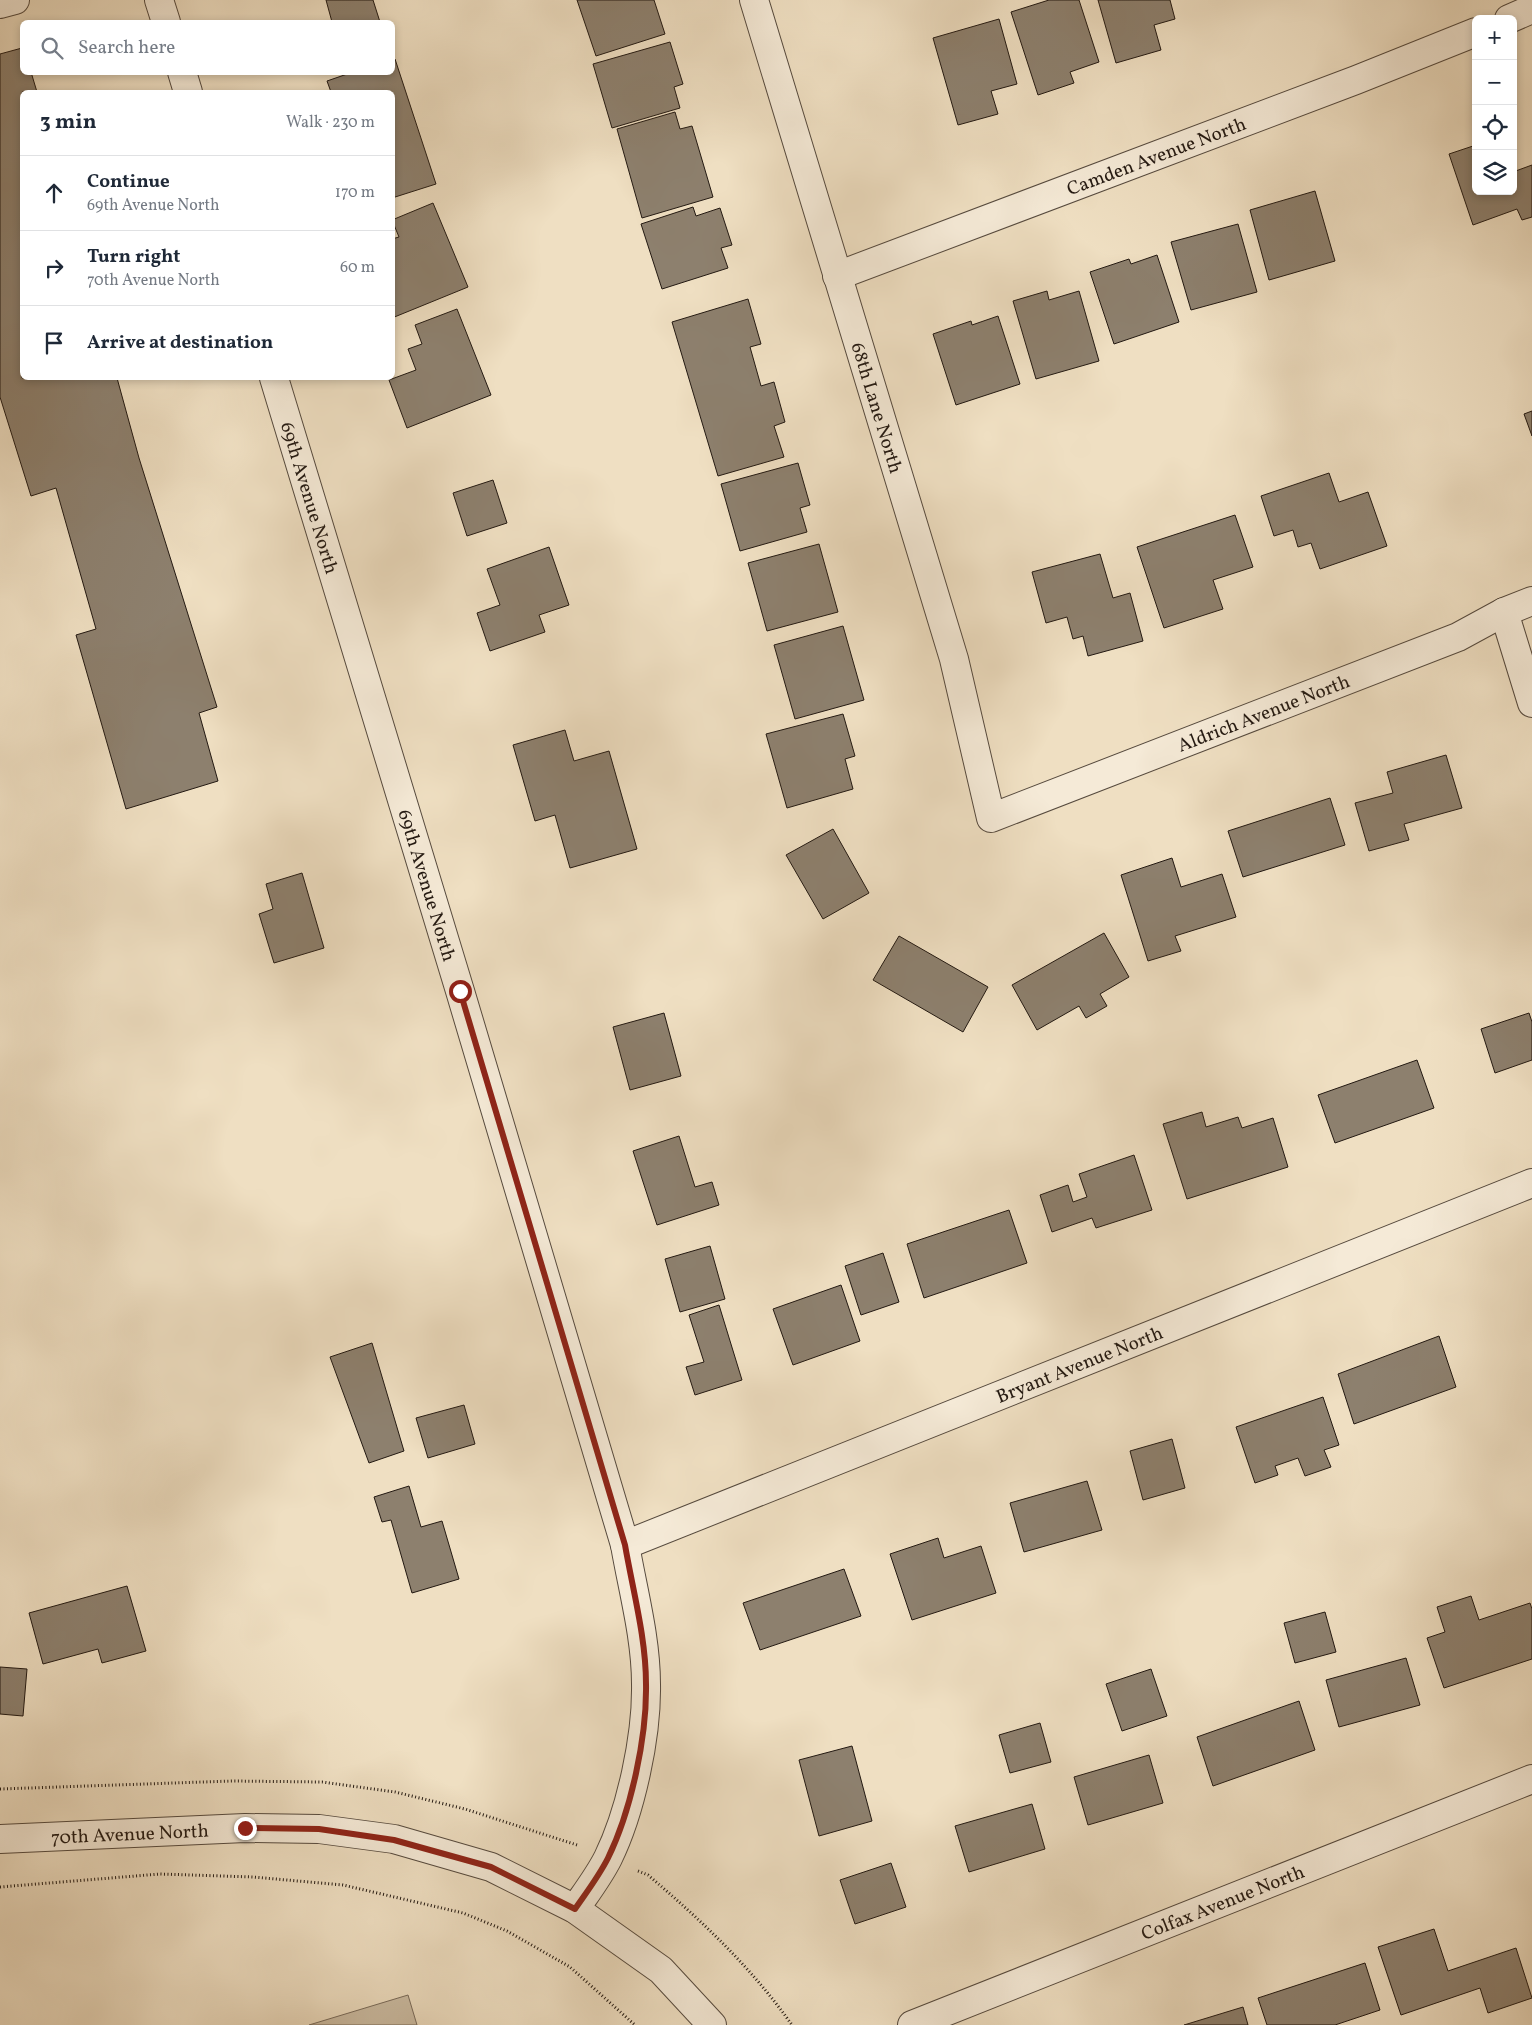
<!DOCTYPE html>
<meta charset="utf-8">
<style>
body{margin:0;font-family:Vollkorn,serif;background:#f6f6f7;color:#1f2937}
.controls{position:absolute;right:15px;top:15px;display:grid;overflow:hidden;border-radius:8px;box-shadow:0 2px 8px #0003}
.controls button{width:45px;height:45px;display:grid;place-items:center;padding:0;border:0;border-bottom:1px solid #e0e1e3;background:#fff;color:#1f2937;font:25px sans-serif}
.stop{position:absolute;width:15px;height:15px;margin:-11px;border:4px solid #8f2418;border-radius:50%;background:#fff}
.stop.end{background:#8f2418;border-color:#fff;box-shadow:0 1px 5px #0008}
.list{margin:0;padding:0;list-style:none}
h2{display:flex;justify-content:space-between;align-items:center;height:65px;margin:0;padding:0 20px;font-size:21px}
h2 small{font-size:16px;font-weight:400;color:#747a83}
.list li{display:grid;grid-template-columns:32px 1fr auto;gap:15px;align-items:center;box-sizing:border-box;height:75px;padding:0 20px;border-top:1px solid #e0e1e3}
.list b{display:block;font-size:19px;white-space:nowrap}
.list p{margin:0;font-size:16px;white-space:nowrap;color:#747a83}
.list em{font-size:16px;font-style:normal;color:#747a83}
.icon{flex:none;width:28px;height:28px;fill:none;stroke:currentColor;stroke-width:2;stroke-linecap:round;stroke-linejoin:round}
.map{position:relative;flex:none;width:1532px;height:2025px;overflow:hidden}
.search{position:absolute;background:#fff;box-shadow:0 2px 8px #0003;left:20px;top:20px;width:375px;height:55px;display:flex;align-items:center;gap:12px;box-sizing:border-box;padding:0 18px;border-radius:8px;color:#747a83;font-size:19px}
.panel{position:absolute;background:#fff;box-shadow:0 2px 8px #0003;left:20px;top:90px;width:375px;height:290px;border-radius:8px}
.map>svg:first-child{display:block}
.green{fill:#ccbda4;stroke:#786b5b}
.building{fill:#8d806e;stroke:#231912}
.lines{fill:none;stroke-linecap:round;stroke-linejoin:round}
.minor-casing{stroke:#564a3e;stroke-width:30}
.path{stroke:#231912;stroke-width:3;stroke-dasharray:1 2.5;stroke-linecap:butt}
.minor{stroke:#f5ead7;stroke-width:28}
.route{stroke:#8f2418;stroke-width:6}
.labels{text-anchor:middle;stroke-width:5;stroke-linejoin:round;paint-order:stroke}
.street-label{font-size:19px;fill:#231912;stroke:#f5ead7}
</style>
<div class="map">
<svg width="1532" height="2025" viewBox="0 0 1532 2025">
<rect width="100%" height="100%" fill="#efdfc2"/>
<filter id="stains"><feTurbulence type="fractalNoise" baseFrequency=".004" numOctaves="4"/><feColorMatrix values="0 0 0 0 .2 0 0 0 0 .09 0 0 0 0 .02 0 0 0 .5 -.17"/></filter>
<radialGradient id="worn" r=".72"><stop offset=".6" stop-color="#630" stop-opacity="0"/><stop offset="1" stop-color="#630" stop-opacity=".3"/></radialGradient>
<path class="green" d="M 408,1995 L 417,2025 L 309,2025 Z"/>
<path class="building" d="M 326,0 L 373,0 L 380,22 L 332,22 Z
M 577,0 L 654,0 L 665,34 L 596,56 Z
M 1049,0 L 1079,0 L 1099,62 L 1070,72 L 1074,83 L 1038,95 L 1011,12 Z
M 1098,0 L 1170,0 L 1175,19 L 1154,25 L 1161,50 L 1116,63 Z
M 999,19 L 1017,84 L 991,91 L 998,114 L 958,125 L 933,38 Z
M 670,42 L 683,84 L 674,87 L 680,108 L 612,128 L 593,64 Z
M 22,48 L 22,72 L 31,72 L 37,92 L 22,92 L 22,378 L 117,378 L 139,458 L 217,707 L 199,713 L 218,781 L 126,809 L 76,635 L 96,629 L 56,488 L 31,496 L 0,397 L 0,54 Z
M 395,59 L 436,184 L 392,198 L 392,92 L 331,92 L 327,81 L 353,72 L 392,72 L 392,60 Z
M 675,112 L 680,129 L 692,126 L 713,197 L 642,218 L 617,129 Z
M 1476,145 L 1476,191 L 1513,191 L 1513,172 L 1532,165 L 1532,217 L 1522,220 L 1517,209 L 1473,225 L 1449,154 Z
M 1315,191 L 1335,261 L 1269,280 L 1250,210 Z
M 433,203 L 468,287 L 392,318 L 392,239 L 399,237 L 392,220 Z
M 693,207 L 696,216 L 720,208 L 732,245 L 721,248 L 728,268 L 662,289 L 641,224 Z
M 1238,224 L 1257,292 L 1191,310 L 1171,242 Z
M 1157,255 L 1179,322 L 1114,344 L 1090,272 L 1129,259 L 1131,264 Z
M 1047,291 L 1049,300 L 1079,291 L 1099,361 L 1036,379 L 1013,301 Z
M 748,299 L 761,344 L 750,347 L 761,386 L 774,382 L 785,422 L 774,426 L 784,457 L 718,476 L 672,322 Z
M 457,309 L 491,395 L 407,428 L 389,380 L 416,370 L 408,349 L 422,344 L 415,325 Z
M 998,316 L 1020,384 L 956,405 L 933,334 L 971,321 L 972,325 Z
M 1532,411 L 1532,436 L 1524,414 Z
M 798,463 L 810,505 L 800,508 L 807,532 L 740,551 L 721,484 Z
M 1329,473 L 1339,502 L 1368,492 L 1387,546 L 1320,569 L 1311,543 L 1298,547 L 1293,530 L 1274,536 L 1261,496 Z
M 493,480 L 507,523 L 467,536 L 453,493 Z
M 1235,515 L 1253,567 L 1213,580 L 1223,609 L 1164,628 L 1137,547 Z
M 819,544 L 838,612 L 767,631 L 748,563 Z
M 549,547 L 569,605 L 539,615 L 545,632 L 490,651 L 477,613 L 500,605 L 487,569 Z
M 1100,554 L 1113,598 L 1130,593 L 1143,641 L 1088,656 L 1083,636 L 1073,639 L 1067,617 L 1046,623 L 1032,572 Z
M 843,626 L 864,700 L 795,719 L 774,645 Z
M 843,714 L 855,756 L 845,759 L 853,789 L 787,808 L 766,734 Z
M 565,730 L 574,761 L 609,751 L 637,849 L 570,868 L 555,815 L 535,821 L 513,745 Z
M 1446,755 L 1462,808 L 1404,824 L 1409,840 L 1369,851 L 1355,803 L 1393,793 L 1387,772 Z
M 1330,798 L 1345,845 L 1243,877 L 1228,831 Z
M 833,829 L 869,893 L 823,919 L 786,855 Z
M 1172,858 L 1181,887 L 1222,874 L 1236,917 L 1175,936 L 1181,951 L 1148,961 L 1121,875 Z
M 302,873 L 324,948 L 274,963 L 259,914 L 273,909 L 266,884 Z
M 1104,933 L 1129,977 L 1100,994 L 1107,1006 L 1086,1018 L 1079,1006 L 1037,1030 L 1012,985 Z
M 899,936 L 988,987 L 963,1032 L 873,980 Z
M 664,1013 L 681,1076 L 630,1090 L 613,1027 Z
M 1529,1013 L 1532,1022 L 1532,1060 L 1495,1073 L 1481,1029 Z
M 1417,1060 L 1434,1108 L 1335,1143 L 1318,1095 Z
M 1202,1112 L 1206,1127 L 1238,1117 L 1242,1128 L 1273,1118 L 1288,1167 L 1187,1199 L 1163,1124 Z
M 679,1136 L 695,1187 L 712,1182 L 719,1205 L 657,1225 L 633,1151 Z
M 1134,1155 L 1152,1210 L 1096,1228 L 1092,1218 L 1052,1232 L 1040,1195 L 1068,1185 L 1073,1202 L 1087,1197 L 1079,1174 Z
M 1009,1210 L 1027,1263 L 924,1298 L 907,1244 Z
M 710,1246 L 725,1299 L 680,1312 L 665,1259 Z
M 883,1253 L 899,1302 L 861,1315 L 845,1266 Z
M 841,1285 L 860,1341 L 793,1365 L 773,1309 Z
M 719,1305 L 742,1380 L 695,1395 L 686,1367 L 704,1362 L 689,1315 Z
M 1439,1336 L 1456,1387 L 1354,1424 L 1338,1374 Z
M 372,1343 L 404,1451 L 369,1463 L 330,1357 Z
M 1323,1397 L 1339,1445 L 1324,1450 L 1331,1467 L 1305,1476 L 1298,1458 L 1275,1466 L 1278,1475 L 1255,1483 L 1236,1427 Z
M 464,1405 L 475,1444 L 428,1458 L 416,1418 Z
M 1172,1439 L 1185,1488 L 1143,1500 L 1130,1451 Z
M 1087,1481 L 1102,1530 L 1024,1552 L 1010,1503 Z
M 409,1486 L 421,1527 L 442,1521 L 459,1579 L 412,1593 L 391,1520 L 382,1522 L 374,1497 Z
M 938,1538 L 944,1558 L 981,1546 L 996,1593 L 912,1620 L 890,1554 Z
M 844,1569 L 861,1616 L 760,1650 L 743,1603 Z
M 127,1586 L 146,1651 L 102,1663 L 98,1649 L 43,1664 L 29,1613 Z
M 1471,1596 L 1479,1620 L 1530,1603 L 1532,1609 L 1532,1659 L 1444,1688 L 1427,1638 L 1445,1632 L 1437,1607 Z
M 1325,1612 L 1336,1652 L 1295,1663 L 1284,1623 Z
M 1406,1658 L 1420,1705 L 1339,1727 L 1326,1680 Z
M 0,1667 L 27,1669 L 23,1716 L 0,1714 Z
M 1151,1669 L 1167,1716 L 1122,1731 L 1106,1684 Z
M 1299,1701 L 1315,1750 L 1213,1786 L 1197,1737 Z
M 1040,1723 L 1051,1762 L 1010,1773 L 999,1735 Z
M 852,1746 L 872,1821 L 819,1836 L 799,1760 Z
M 1149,1755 L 1163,1803 L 1088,1825 L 1074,1777 Z
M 1032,1804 L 1045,1849 L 969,1872 L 955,1826 Z
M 891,1863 L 906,1907 L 855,1924 L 840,1880 Z
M 1434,1929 L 1448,1971 L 1516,1948 L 1532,1998 L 1488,2013 L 1480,1988 L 1401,2015 L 1378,1947 Z
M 1365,1963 L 1380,2010 L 1335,2025 L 1267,2025 L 1258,1998 Z
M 1243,2007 L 1248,2025 L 1184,2025 Z"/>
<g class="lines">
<g class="minor-casing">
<g id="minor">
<path d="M 159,0 L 166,22"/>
<path id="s1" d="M 754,0 L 954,659 L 991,818 L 1458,637 L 1504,612 L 1532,601"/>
<path d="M 0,4 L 15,0"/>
<path d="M 1509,19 L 1532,9"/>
<path d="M 182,72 L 188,92"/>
<path id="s2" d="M 837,276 L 1356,80 L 1476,32"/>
<path id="s3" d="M 274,378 L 460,991 L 625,1545 C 633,1591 646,1638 646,1684 C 647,1736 631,1811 608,1858 C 599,1876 586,1893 575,1909"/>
<path d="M 1504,612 L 1532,703"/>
<path id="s4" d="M 625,1545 L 1532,1183"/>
<path id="s5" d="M 0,1839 L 245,1828 L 319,1829 L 394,1839 L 491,1867 L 575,1909 L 661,1970 L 712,2025"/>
<path id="s6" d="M 912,2025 L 1532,1779"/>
</g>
</g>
<path class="path" d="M 0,1789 L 232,1781 L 322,1782 L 395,1792 L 465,1809 L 577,1845
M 638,1871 L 648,1875 C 702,1921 751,1967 792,2025
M 0,1887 L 160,1874 L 253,1877 L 343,1885 L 463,1913 L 507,1931 L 570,1967 L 635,2025"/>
<use href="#minor" class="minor"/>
</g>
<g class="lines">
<path class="route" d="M 245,1828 L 319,1829 L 394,1840 L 491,1867 L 575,1909 C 586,1893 599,1876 608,1858 C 631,1811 647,1737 646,1684 C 646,1638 633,1591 625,1545 L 460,991"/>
</g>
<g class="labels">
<g class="street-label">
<text dy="7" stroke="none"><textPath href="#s2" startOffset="341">Camden Avenue North</textPath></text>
<text dy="7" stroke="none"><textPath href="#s1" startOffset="426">68th Lane North</textPath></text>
<text dy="7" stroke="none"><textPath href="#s3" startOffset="125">69th Avenue North</textPath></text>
<text dy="7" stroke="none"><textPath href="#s1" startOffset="1144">Aldrich Avenue North</textPath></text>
<text dy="7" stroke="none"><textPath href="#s3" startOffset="530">69th Avenue North</textPath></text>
<text dy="7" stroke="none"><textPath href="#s4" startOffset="489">Bryant Avenue North</textPath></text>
<text dy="7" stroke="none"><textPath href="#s5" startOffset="130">70th Avenue North</textPath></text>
<text dy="7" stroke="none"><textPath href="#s6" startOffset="334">Colfax Avenue North</textPath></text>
</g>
</g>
<rect width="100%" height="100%" filter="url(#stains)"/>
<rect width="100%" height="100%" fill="url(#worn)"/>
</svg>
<div class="controls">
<button>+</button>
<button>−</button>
<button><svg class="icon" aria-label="locate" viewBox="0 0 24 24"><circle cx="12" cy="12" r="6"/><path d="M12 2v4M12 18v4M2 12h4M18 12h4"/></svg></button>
<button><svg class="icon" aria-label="layers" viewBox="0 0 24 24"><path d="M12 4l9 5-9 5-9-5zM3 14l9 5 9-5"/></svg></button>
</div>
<div class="stop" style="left:460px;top:991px"></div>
<div class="stop end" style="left:245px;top:1828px"></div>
<div class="search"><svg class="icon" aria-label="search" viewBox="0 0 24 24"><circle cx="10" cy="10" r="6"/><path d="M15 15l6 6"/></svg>Search here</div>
<section class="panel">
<h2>3 min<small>Walk · 230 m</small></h2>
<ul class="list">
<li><svg class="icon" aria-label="ahead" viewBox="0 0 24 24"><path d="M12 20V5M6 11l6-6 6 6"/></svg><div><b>Continue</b><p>69th Avenue North</p></div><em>170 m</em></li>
<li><svg class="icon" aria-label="right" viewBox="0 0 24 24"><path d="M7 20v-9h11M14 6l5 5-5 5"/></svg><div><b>Turn right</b><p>70th Avenue North</p></div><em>60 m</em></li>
<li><svg class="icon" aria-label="arrive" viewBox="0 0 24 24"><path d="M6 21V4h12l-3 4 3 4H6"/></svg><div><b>Arrive at destination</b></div></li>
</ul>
</section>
</div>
